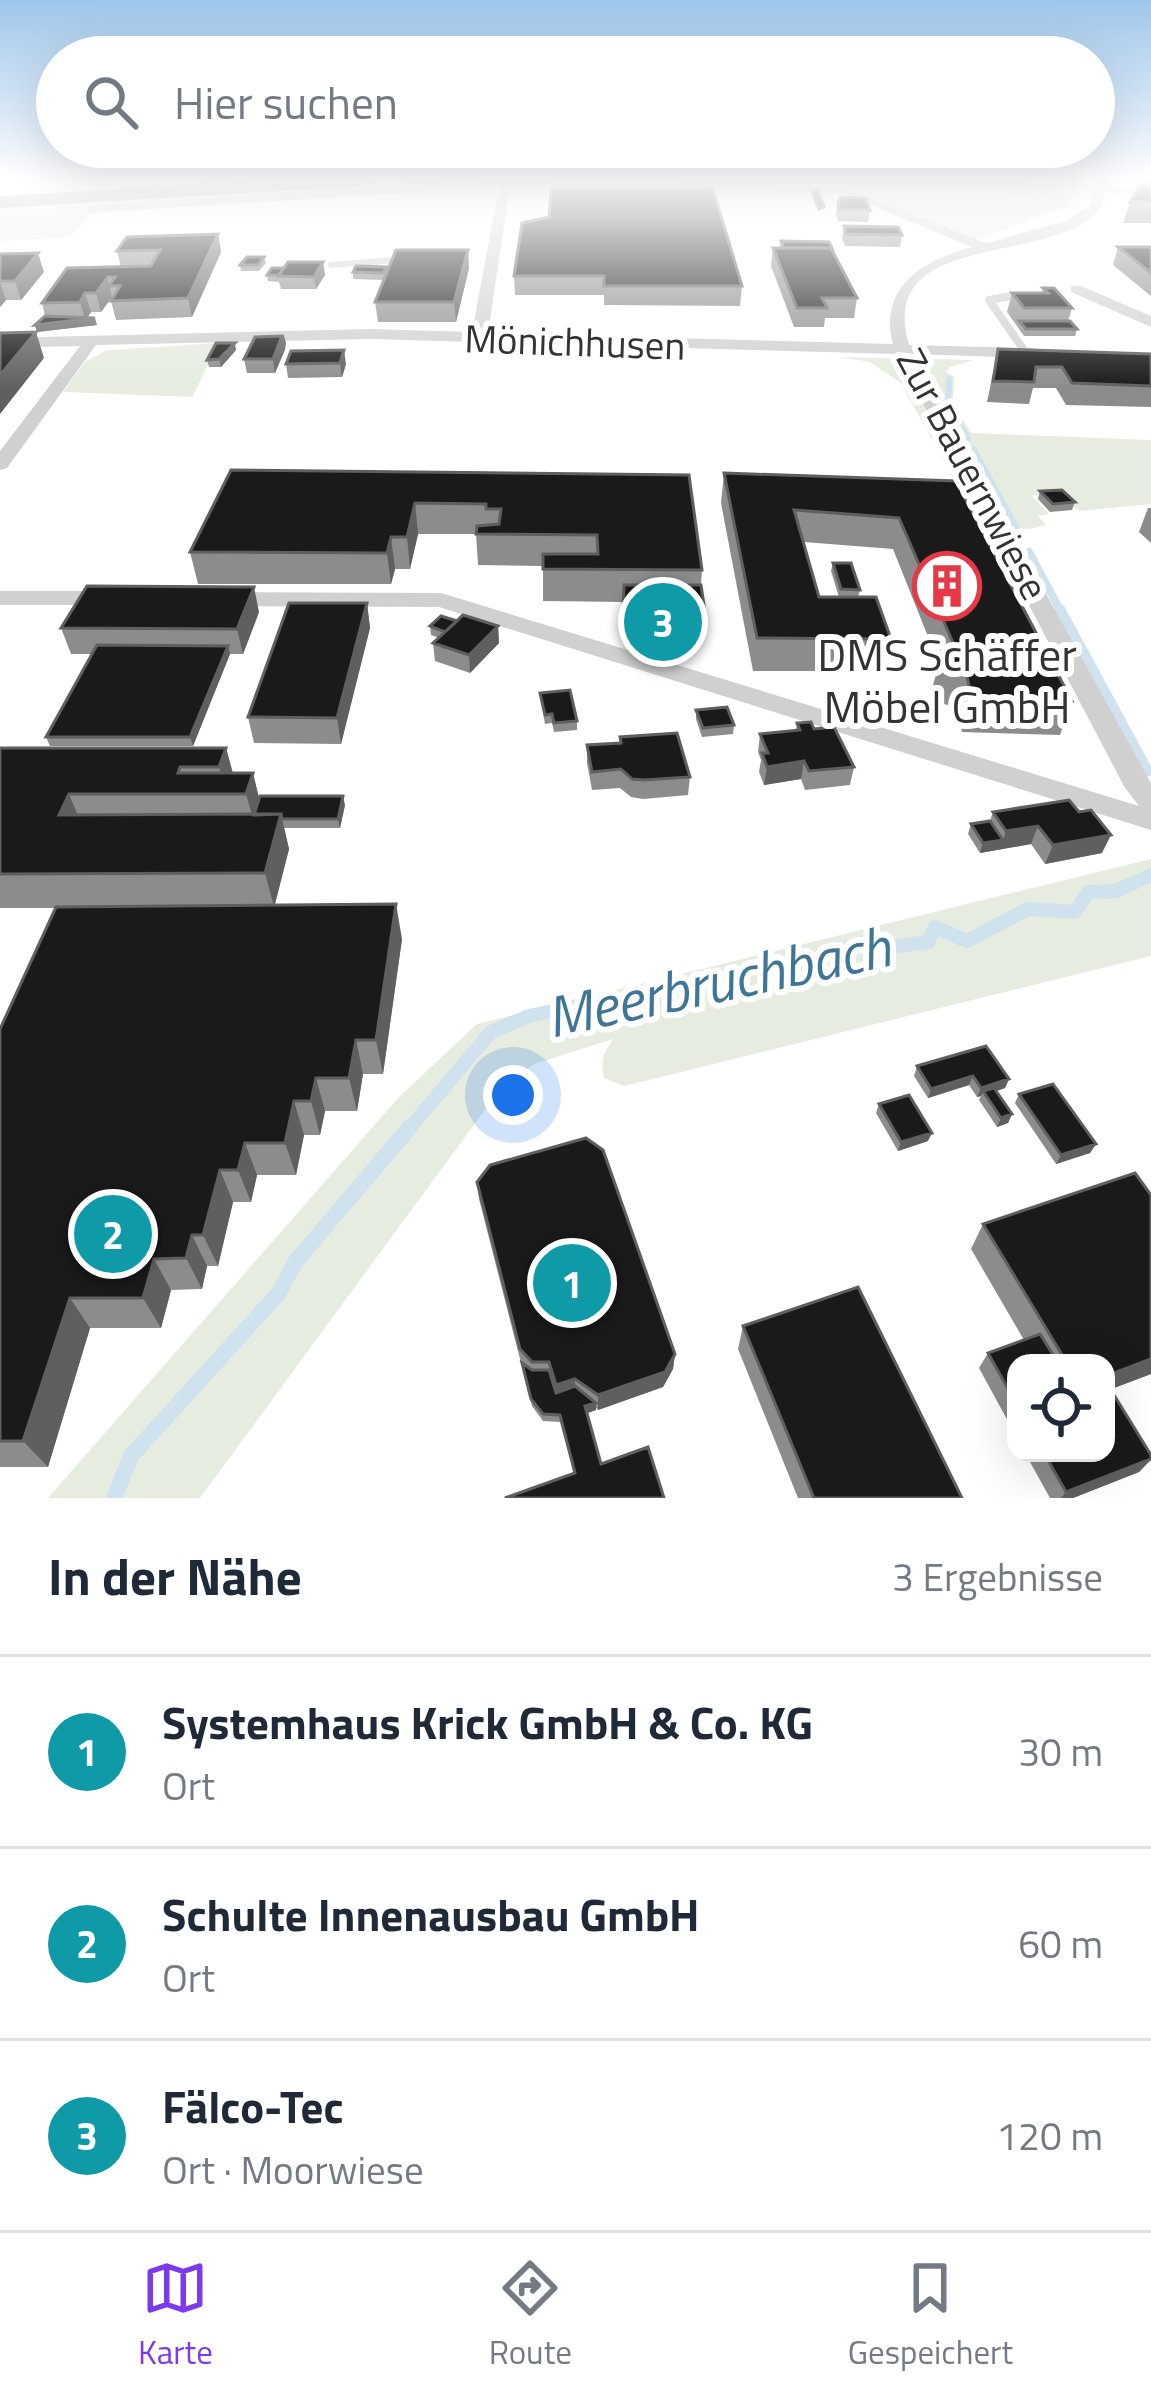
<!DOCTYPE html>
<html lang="de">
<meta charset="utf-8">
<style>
body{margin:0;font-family:"Titillium Web",sans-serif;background:#f2f2f3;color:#1f2937}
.controls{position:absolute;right:36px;bottom:36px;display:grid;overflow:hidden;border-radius:24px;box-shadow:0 12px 48px #0002}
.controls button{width:108px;height:108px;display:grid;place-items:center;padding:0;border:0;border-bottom:3px solid #e0e1e3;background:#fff;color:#1f2937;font:60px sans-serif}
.you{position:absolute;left:513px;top:1095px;width:42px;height:42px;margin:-30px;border:9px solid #fff;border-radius:50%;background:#1a73e8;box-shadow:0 0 0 18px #1a73e833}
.badge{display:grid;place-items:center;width:78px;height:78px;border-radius:50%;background:#7c3aed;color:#fff;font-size:39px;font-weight:700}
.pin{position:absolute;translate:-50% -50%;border:6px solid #fff;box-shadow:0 3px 12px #0006}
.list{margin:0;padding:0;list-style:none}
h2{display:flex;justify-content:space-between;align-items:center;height:156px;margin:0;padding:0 48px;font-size:51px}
h2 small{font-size:39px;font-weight:400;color:#747a83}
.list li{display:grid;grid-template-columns:78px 1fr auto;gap:36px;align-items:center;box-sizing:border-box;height:192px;padding:0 48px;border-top:3px solid #e0e1e3}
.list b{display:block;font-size:45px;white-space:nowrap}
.list p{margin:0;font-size:39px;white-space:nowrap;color:#747a83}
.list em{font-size:39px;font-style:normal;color:#747a83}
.icon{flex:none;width:66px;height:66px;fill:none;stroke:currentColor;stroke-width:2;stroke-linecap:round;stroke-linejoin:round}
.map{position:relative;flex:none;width:1151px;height:1498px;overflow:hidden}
.search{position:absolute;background:#fff;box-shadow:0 12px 48px #0002;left:36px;right:36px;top:36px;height:132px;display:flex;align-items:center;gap:30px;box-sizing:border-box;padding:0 42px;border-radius:66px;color:#747a83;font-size:45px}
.sheet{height:732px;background:#fff}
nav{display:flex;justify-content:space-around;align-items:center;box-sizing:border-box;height:168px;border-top:3px solid #e0e1e3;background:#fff;font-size:33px;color:#747a83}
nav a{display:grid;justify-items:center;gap:6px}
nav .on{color:#7c3aed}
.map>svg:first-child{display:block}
.green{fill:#e6ecdf}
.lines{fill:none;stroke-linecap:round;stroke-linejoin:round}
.stream-far4{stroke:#cfe2ee;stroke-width:6}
.stream-far3{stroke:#cfe2ee;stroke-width:8}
.stream-far2{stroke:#cfe2ee;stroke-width:10}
.stream-far1{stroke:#cfe2ee;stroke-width:14}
.stream{stroke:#cfe2ee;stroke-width:16}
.service-far1{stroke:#d0d0d0;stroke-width:6}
.service{stroke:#d0d0d0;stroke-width:8}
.minor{fill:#d0d0d0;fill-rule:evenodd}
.motorway{fill:#9a9a9a;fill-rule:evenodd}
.wall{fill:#8c8c8c}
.shaded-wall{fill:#5f5f5f}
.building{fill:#1a1a1a;stroke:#5f5f5f;stroke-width:3}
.labels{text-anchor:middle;stroke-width:12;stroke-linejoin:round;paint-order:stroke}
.far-street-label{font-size:39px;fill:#333;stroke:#fff}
.poi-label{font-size:45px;fill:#333;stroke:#fff}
.near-water-label{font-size:57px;font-style:italic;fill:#3f7597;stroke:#fff}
</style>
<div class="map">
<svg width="1151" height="1498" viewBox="0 0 1151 1498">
<rect width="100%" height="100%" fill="#fff"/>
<path class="green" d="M 456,180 L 1076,180 L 1078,186 L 1066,207 L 975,240 L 854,191 L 536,184 L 92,212 L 71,237 L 0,241 L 0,208 Z
M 219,343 L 192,397 L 63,392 L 85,362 L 107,350 Z
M 840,357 L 974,360 L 950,367 L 946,372 L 954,377 L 953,402 L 971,433 L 1151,440 L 1151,504 L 1079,511 L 1062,496 L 1031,495 L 1049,514 L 1038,516 L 1046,525 L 1028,529 L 1003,525 L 993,506 L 968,506 L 901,383 L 870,362 Z
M 1151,859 L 1151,956 L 624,1086 L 604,1078 C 600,1059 604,1053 613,1039 L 534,1064 L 498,1092 L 200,1498 L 48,1498 L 399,1097 L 477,1024 Z"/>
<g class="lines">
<path class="stream-far4" d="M 948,406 L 949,379
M 954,417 L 963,432"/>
<path class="stream-far3" d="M 961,429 L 967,439
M 973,450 L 1016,529
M 1029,552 L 1061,612"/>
<path class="stream-far2" d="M 1060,609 L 1148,771"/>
<path class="stream-far1" d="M 408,1130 L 491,1032 L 529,1016 L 609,999 L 631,1003 L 682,992 L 701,981 L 716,981 L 751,967 L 795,972 L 829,966 L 849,947 L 869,941 L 890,947 L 928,942 L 935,927 L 967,941 L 1028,909 L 1075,912 L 1088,892 L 1116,891 L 1151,875"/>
<path class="stream" d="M 114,1498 L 131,1456 L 278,1294 L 296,1261 L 410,1127"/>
<path class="service-far1" d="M 1104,189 L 1151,193
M 331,265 L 409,259"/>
<path class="service" d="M 1012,296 L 989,300 L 1026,353"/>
<path class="minor" d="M 499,180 L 843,187 L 986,243 L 1066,221 L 1090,205 L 1099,180 L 1109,180 C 1107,187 1105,200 1101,207 C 1060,268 874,226 909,345 L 1033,348 L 1041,353 L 1033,358 L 913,354 L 1151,783 L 1151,830 L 439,607 L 223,606 L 212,599 L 223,592 L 441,593 L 1139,806 L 1125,788 L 897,354 L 371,339 L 96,345 L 7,468 L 0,470 L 0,451 L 80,346 L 0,348 L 0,338 L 371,329 L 472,332 L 499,187 L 88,213 L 84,206 ZM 510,186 L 841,193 L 972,247 C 923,260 878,287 893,344 L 488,333 Z
M 1071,286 L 1081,286 L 1151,316 L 1151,327 L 1071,292 Z
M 0,591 L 112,591 L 123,598 L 112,605 L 0,605 Z"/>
<path class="motorway" d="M 267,180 L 373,180 L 363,186 L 0,208 L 0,196 Z"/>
</g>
<path class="wall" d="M 1151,180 L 1151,223 L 1123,223 L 1130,202 Z
M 840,197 L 870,210 L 868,222 L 838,221 L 836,215 Z
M 522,223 L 742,286 L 740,306 L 604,305 L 604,295 L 515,295 L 514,276 Z
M 844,226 L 902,235 L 900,247 L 845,246 L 842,238 Z
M 218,234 L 221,252 L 192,317 L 116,320 L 111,301 L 112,297 L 101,312 L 91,312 L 87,318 L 97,325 L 37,332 L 35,325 L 45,316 L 42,303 L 121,267 L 117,251 Z
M 781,241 L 832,248 L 857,298 L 854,318 L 825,318 L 824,327 L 794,327 L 771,266 L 773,248 L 780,248 Z
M 1118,247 L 1151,247 L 1151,296 L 1113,265 Z
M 468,250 L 469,268 L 456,322 L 378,322 L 375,302 L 383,280 L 353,279 L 353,272 L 387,267 L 387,272 Z
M 0,254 L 44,272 L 21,300 L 6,300 L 0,307 Z
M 264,257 L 266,263 L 259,271 L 241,271 L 240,265 Z
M 323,262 L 325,275 L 316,289 L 281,289 L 279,282 L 268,281 L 267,275 L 284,268 Z
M 1043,288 L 1072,308 L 1068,321 L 1077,329 L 1075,336 L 1024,336 L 1007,312 L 1012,293 L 1042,293 Z
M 286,343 L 275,373 L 247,373 L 244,359 Z
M 998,349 L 1151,354 L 1151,407 L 1066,405 L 1056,388 L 1033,388 L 1029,404 L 987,402 Z
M 236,350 L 221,367 L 209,367 L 207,360 Z
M 291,351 L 346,364 L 342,377 L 288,378 L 286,364 Z
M 231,470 L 689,475 L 702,570 L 701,585 L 705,612 L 704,629 L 623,629 L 624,602 L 543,601 L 543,566 L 478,565 L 476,534 L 418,534 L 410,569 L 395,569 L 391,584 L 198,584 L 190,552 Z
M 724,473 L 956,481 L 1072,701 L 1060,735 L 962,732 L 956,707 L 940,703 L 933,685 L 939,664 L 893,549 L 804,542 L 819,597 L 839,597 L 831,571 L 833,563 L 860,590 L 858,597 L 891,639 L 883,671 L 753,671 L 721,503 Z
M 1040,491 L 1075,502 L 1072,510 L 1050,512 L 1038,499 Z
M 1148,508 L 1151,508 L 1151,543 L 1139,532 Z
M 367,603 L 370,628 L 341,744 L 254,743 L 248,717 Z
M 259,612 L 243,654 L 230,654 L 193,746 L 50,746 L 46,737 L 92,654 L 71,654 L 61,628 Z
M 457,621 L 498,626 L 499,643 L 470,673 L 435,661 L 433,643 L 439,638 L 431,635 L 430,626 Z
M 540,693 L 577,721 L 577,730 L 554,732 L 552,723 L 545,724 Z
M 696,710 L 734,725 L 733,734 L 702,737 L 696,719 Z
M 797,723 L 814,729 L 854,767 L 850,785 L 805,790 L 801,779 L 764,785 L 759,772 L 761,760 L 758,752 L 760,734 L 796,731 Z
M 587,745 L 690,777 L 688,795 L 643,799 L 631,797 L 620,788 L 592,790 L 587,763 Z
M 0,748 L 226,748 L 233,773 L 253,773 L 259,798 L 345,805 L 340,828 L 284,828 L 289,849 L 275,905 L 402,939 L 383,1074 L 363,1074 L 357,1111 L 325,1111 L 320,1135 L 304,1135 L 296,1175 L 257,1175 L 251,1202 L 233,1202 L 218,1266 L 207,1266 L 202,1289 L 171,1290 L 161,1328 L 90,1328 L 48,1467 L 0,1467 L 0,1029 L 55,908 L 0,908 Z
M 1069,800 L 1102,853 L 1045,864 L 1031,844 L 980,853 L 968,834 L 971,824 L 990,821 L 993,812 Z
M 917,1066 L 1009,1079 L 1005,1088 L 997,1091 L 1012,1114 L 1008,1123 L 997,1127 L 979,1100 L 981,1096 L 977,1097 L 969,1085 L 928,1098 L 914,1076 Z
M 1019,1094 L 1096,1144 L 1090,1153 L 1056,1164 L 1015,1103 Z
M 879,1104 L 928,1141 L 898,1151 L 876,1113 Z
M 477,1182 L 675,1354 L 673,1369 L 663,1387 L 598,1410 L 596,1408 L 596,1410 L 587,1413 L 601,1464 L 574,1474 L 560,1422 L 543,1421 L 532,1406 L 479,1199 Z
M 983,1224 L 1151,1374 L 1111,1389 L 1151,1455 L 1151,1460 L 1139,1472 L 1073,1498 L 1050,1498 L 1025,1453 L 1106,1453 L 1106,1363 L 1016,1363 L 1016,1436 L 979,1368 L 988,1353 L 1024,1340 L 971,1249 Z
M 743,1326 L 962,1498 L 798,1498 L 738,1349 Z"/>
<path class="shaded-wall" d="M 218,234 L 221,252 L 192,317 L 188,298 Z
M 468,250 L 469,268 L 456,322 L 454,302 Z
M 38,253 L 44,272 L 21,300 L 15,281 Z
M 323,262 L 325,275 L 316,289 L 314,277 Z
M 108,277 L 112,297 L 101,312 L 96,293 Z
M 0,282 L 6,300 L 0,307 Z
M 85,293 L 91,312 L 86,319 L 95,318 L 97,325 L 37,332 L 35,325 L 85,319 L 80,302 Z
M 36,332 L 44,358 L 0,414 L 0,375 Z
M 282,336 L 284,336 L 286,343 L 285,350 L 275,373 L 273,359 Z
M 235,343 L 236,350 L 221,367 L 219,359 Z
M 344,350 L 346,364 L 342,377 L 340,363 Z
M 415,503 L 418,534 L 410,569 L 407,537 Z
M 391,537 L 395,569 L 391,584 L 387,553 Z
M 254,587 L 259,612 L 243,654 L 237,629 Z
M 367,603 L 370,628 L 341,744 L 337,718 Z
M 498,626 L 499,643 L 470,673 L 469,655 Z
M 228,646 L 230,654 L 193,746 L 190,737 Z
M 226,748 L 235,782 L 227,794 L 219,767 Z
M 804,761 L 801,779 L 764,785 L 767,767 Z
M 253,773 L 261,807 L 253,819 L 246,794 Z
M 69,794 L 83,828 L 59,815 Z
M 343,796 L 345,805 L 340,828 L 338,819 Z
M 281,814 L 289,849 L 274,907 L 265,873 Z
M 1038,826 L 1031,844 L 980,853 L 983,843 L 1003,840 L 1006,831 Z
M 1111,835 L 1102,853 L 1045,864 L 1053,845 Z
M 396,904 L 402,939 L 383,1074 L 376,1040 Z
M 356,1040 L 363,1074 L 357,1111 L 349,1078 Z
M 973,1076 L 969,1085 L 928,1098 L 931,1089 Z
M 316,1078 L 325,1111 L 320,1135 L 311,1101 Z
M 1009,1079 L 1005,1088 L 985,1095 L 983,1091 L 981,1096 L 977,1097 L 981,1088 Z
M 294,1101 L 304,1135 L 296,1175 L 285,1143 Z
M 1012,1114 L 1008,1123 L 997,1127 L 1001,1118 Z
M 932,1133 L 928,1141 L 898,1151 L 901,1142 Z
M 245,1143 L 257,1175 L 251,1202 L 238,1170 Z
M 1096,1144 L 1090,1153 L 1056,1164 L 1061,1155 Z
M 220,1170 L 233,1202 L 218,1266 L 203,1235 Z
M 192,1235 L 207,1266 L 202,1289 L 186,1258 Z
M 154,1259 L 171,1290 L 161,1328 L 143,1298 Z
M 70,1298 L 90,1328 L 48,1467 L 23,1441 Z
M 675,1354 L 673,1369 L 663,1387 L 598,1410 L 598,1395 Z
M 1151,1359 L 1151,1374 L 1106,1391 L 1106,1376 Z
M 575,1379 L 575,1394 L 556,1400 L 556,1385 Z
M 596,1403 L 596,1410 L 585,1414 L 585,1406 Z
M 1151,1459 L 1139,1472 L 1073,1498 L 1061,1498 L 1066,1492 Z"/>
<path class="building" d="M 1143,180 L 1151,180 L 1151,201 L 1130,202 Z
M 551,189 L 713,189 L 742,286 L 604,286 L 604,276 L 514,276 L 522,223 L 549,217 Z
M 811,190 L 818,190 L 824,207 L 819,209 Z
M 840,197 L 866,198 L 870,210 L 839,210 L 838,204 Z
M 844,226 L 898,227 L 902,235 L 846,234 Z
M 218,234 L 188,298 L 111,301 L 120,286 L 109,286 L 115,277 L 108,277 L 96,293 L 85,293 L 80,302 L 42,303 L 67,268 L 151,266 L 160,250 L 117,251 L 127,237 Z
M 781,241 L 829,242 L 832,248 L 784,248 Z
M 1118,247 L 1151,247 L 1151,273 Z
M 773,248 L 831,248 L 857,298 L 822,298 L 827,308 L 797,308 Z
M 396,250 L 468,250 L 454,302 L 375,302 Z
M 38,253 L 15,281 L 0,281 L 0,254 Z
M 247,257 L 264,257 L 258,265 L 240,265 Z
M 288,262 L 323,262 L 314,277 L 278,276 Z
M 356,266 L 387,267 L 383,273 L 353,272 Z
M 272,268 L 284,268 L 279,275 L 267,275 Z
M 1043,288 L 1054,288 L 1072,308 L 1024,308 L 1012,293 L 1048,293 Z
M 45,316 L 95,318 L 35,325 Z
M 1019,321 L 1070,321 L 1077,329 L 1026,329 Z
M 36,332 L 0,375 L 0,333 Z
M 282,336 L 273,359 L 244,359 L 255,337 Z
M 216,343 L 235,343 L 219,359 L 207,360 Z
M 998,349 L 1151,354 L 1151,386 L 1072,383 L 1062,367 L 1036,367 L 1034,382 L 993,381 Z
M 344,350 L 340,363 L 286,364 L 291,351 Z
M 231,470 L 689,475 L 702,570 L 543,569 L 543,554 L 598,554 L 597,535 L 476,534 L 477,526 L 499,524 L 501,509 L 486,509 L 486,504 L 415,503 L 407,537 L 391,537 L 387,553 L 190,552 Z
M 724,473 L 956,481 L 1072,701 L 972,698 L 966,673 L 949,670 L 942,652 L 957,652 L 899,518 L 794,510 L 819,597 L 876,597 L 891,639 L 757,638 Z
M 1062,490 L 1075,502 L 1053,504 L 1040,491 Z
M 833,563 L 851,563 L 860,590 L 841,589 Z
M 624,585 L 701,585 L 705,612 L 623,612 Z
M 87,586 L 254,587 L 237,629 L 61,628 Z
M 289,603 L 367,603 L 337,718 L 248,717 Z
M 463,615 L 498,626 L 469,655 L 433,643 Z
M 441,616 L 457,621 L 445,632 L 430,626 Z
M 97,645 L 228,646 L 190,737 L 46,737 Z
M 570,690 L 577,721 L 554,723 L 552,714 L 545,715 L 540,693 Z
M 727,707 L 734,725 L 703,728 L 696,710 Z
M 811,722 L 814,729 L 834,727 L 854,767 L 809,771 L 804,761 L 767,767 L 762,753 L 768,753 L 760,734 L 800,730 L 797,723 Z
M 677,733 L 690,777 L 644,780 L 632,779 L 621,769 L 592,772 L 587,745 L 621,743 L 620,737 Z
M 0,748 L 226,748 L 219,767 L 180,767 L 178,773 L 253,773 L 246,794 L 69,794 L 59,815 L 281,814 L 265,873 L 0,874 Z
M 260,796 L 343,796 L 338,819 L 282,819 L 281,814 L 254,815 Z
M 1069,800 L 1079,812 L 1091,810 L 1111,835 L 1053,845 L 1038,826 L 1006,831 L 993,812 Z
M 990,821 L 1003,840 L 983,843 L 971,824 Z
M 396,904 L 376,1040 L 356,1040 L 349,1078 L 316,1078 L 311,1101 L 294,1101 L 285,1143 L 245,1143 L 238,1170 L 220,1170 L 203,1235 L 192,1235 L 186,1258 L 154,1259 L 143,1298 L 70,1298 L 23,1441 L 0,1441 L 0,1029 L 56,907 Z
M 986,1046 L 1009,1079 L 981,1088 L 973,1076 L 931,1089 L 917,1066 Z
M 1053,1084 L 1096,1144 L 1061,1155 L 1019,1094 Z
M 994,1088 L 1012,1114 L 1001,1118 L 983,1091 Z
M 909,1095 L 932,1133 L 901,1142 L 879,1104 Z
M 586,1138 L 603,1150 L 675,1354 L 665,1372 L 598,1395 L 575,1379 L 556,1385 L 549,1362 L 532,1362 L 520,1349 L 477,1182 L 490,1165 Z
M 1135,1173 L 1151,1195 L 1151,1359 L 1106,1376 L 1106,1363 L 1067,1363 L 983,1224 Z
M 858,1287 L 962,1498 L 814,1498 L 743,1326 Z
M 1040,1334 L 1058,1363 L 1016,1363 L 1016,1403 L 988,1353 Z
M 522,1363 L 532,1370 L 549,1370 L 556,1393 L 575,1386 L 596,1403 L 585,1406 L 601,1464 L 648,1447 L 664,1498 L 505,1498 L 575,1473 L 560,1415 L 543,1414 L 531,1399 Z
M 1106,1382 L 1151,1455 L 1151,1459 L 1066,1492 L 1044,1453 L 1106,1453 Z"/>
<linearGradient id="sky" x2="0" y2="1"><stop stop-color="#9ec6ea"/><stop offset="0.46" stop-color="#fff"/><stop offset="1" stop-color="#fff" stop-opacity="0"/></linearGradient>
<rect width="1151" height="389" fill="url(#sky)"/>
<defs>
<g id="building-ring" transform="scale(3.45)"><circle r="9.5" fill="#fff" stroke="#e63946" stroke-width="1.5"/><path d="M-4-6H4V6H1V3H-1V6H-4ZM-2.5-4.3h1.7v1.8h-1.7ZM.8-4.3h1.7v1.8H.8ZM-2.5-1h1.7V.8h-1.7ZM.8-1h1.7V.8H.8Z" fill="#e63946"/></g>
</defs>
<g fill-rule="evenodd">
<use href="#building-ring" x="947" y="586"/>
</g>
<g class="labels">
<g class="far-street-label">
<text transform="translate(575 342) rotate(2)" y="14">Mönichhusen</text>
<text transform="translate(973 474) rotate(62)" y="14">Zur Bauernwiese</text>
</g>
<g class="poi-label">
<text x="947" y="671">DMS Schäffer<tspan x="947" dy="52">Möbel GmbH</tspan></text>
</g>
<g class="near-water-label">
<text transform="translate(718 982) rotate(-12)" y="20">Meerbruchbach</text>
</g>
</g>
</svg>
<div class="controls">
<button><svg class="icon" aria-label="locate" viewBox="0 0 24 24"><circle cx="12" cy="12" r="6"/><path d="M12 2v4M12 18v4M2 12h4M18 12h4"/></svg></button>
</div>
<div class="you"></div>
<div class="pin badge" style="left:572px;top:1283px;background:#0f9aa8">1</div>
<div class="pin badge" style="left:113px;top:1234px;background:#0f9aa8">2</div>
<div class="pin badge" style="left:663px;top:622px;background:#0f9aa8">3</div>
<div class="search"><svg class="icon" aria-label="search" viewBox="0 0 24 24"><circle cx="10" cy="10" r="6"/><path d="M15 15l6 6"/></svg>Hier suchen</div>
</div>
<section class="sheet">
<h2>In der Nähe<small>3 Ergebnisse</small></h2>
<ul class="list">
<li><span class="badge" style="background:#0f9aa8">1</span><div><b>Systemhaus Krick GmbH &amp; Co. KG</b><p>Ort</p></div><em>30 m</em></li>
<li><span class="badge" style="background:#0f9aa8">2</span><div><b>Schulte Innenausbau GmbH</b><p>Ort</p></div><em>60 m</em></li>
<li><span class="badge" style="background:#0f9aa8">3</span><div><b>Fälco-Tec</b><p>Ort · Moorwiese</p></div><em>120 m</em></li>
</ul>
</section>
<nav>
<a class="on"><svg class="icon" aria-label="map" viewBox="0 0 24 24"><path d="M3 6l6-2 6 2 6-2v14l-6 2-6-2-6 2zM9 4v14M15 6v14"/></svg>Karte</a>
<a><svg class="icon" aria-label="directions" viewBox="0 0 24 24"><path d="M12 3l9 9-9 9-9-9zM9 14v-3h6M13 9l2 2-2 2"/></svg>Route</a>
<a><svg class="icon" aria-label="saved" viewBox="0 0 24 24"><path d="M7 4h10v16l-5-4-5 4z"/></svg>Gespeichert</a>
</nav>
